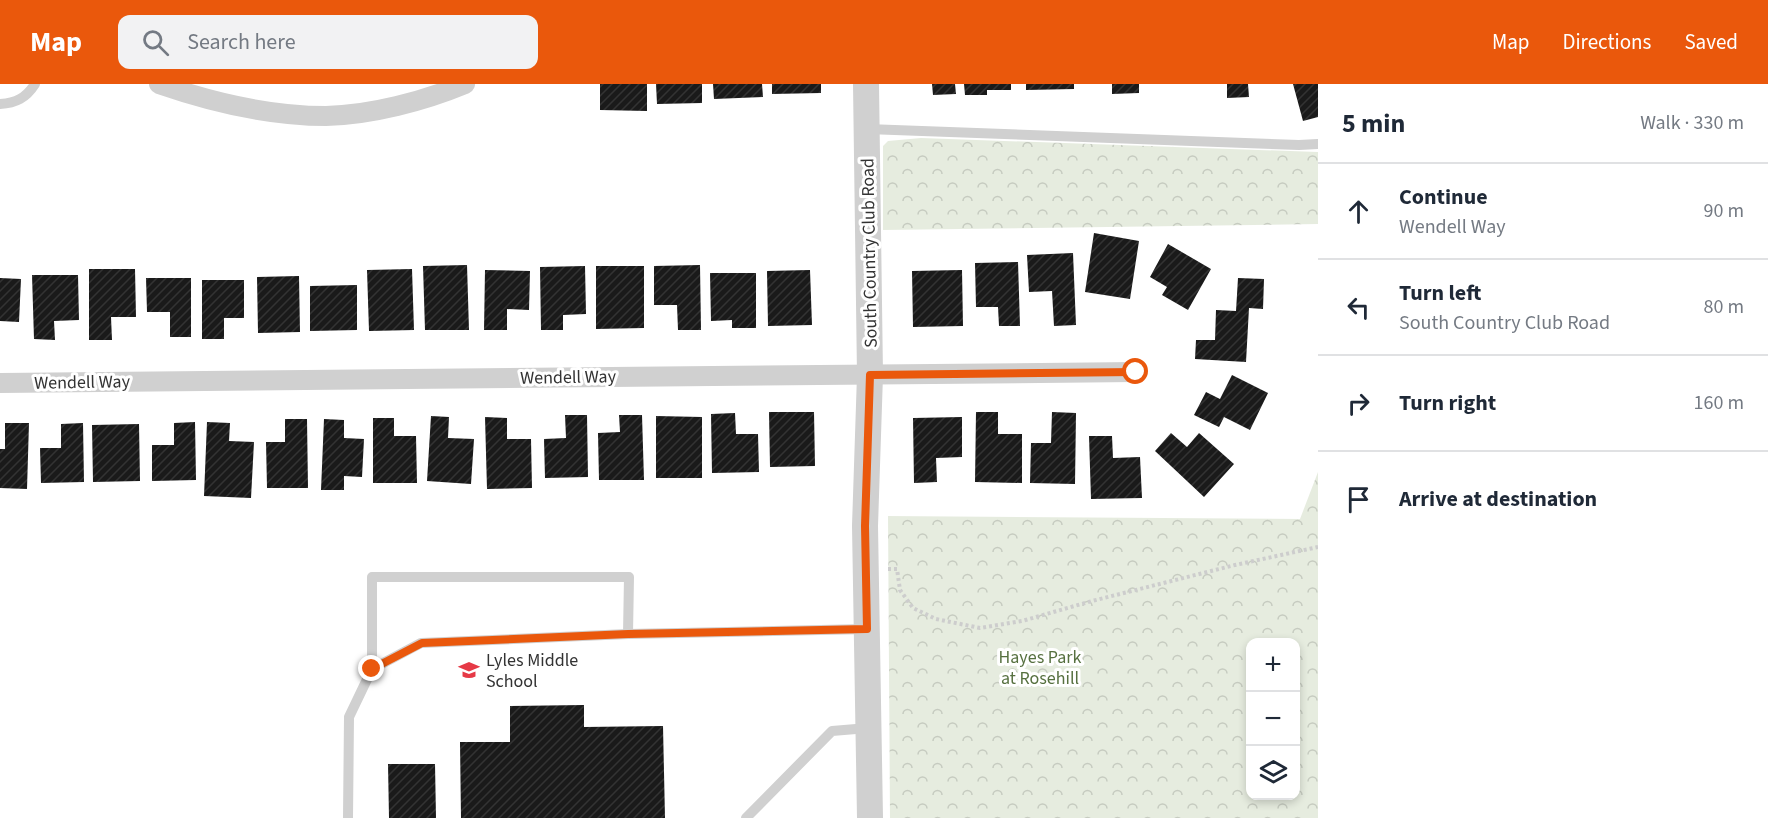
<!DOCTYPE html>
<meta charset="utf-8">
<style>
body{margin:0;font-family:"Source Sans 3",sans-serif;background:#f2f2f3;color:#1f2937}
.controls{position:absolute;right:18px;bottom:18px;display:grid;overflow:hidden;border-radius:12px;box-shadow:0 3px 9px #0003}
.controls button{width:54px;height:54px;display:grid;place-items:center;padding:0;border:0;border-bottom:2px solid #e0e1e3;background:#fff;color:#1f2937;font:30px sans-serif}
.stop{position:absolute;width:18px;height:18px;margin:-14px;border:4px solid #ea580c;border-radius:50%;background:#fff}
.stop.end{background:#ea580c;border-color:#fff;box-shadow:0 2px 6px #0008}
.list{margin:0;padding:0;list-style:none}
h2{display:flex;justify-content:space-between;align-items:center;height:78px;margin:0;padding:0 24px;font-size:26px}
h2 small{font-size:20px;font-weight:400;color:#747a83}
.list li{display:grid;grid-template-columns:39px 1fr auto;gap:18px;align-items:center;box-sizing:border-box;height:96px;padding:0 24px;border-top:2px solid #e0e1e3}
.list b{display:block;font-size:22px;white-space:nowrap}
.list p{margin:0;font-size:20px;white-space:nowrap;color:#747a83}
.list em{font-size:20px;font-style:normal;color:#747a83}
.icon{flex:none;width:33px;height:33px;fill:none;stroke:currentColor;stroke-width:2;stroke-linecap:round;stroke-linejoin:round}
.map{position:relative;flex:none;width:1318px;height:734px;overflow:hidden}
header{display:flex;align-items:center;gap:36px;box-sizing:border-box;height:84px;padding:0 30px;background:#ea580c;color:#fff}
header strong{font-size:28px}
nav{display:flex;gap:33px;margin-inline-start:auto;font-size:21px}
.search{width:420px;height:54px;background:#f2f2f3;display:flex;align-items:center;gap:15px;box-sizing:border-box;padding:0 21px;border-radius:12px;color:#747a83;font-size:22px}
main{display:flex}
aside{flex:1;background:#fff}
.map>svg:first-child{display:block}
.forest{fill:url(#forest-crowns);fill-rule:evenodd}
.building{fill:url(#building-hatch)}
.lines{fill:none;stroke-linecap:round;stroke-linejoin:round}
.path{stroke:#cdcdcd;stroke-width:4;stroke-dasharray:3 3;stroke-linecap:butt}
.service{stroke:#d0d0d0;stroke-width:10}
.minor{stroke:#d0d0d0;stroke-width:20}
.tertiary{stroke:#d0d0d0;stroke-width:26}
.route{stroke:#ea580c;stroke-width:8}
.labels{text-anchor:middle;stroke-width:6;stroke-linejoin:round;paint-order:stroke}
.street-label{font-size:18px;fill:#333;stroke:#fff}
.park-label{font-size:18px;fill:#56703f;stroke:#fff}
.poi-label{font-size:18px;fill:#333;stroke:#fff;text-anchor:start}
</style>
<header>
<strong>Map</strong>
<div class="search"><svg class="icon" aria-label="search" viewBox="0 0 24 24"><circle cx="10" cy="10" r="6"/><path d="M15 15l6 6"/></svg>Search here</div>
<nav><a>Map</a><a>Directions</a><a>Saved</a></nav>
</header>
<main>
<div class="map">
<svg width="1318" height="734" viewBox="0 0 1318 734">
<defs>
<pattern id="forest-crowns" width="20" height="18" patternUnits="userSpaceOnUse" patternTransform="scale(1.5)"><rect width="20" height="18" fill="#e6ecdf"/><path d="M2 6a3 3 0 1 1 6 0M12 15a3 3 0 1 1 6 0" fill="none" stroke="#c6cbc0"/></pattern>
<pattern id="building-hatch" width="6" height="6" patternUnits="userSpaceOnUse" patternTransform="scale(1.5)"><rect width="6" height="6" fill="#1a1a1a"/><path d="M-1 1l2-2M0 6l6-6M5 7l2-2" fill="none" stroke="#333"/></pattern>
</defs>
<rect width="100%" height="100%" fill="#fff"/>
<path class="forest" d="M 921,54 L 1318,68 L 1318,140 L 883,146 L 883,62 L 888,57 Z
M 1318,388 L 1318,734 L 890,734 L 888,432 L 1300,435 ZM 1250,558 L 1296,558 L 1296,712 L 1250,712 Z"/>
<path class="building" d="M 600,0 L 647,0 L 647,27 L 600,26 Z
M 656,0 L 702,0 L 702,19 L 657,20 Z
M 713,0 L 762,0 L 763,13 L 714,15 Z
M 772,0 L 821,0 L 821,9 L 772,10 Z
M 932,0 L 955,0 L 956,10 L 933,11 Z
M 964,0 L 1011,0 L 1011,6 L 987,6 L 987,11 L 965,11 Z
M 1026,0 L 1074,0 L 1074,5 L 1026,6 Z
M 1112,0 L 1139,0 L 1139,9 L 1112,10 Z
M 1227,0 L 1248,0 L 1249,13 L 1227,14 Z
M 1293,0 L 1318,0 L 1318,33 L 1303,37 Z
M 1094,149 L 1139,157 L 1130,215 L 1085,208 Z
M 1168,160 L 1211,185 L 1188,226 L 1162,211 L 1167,203 L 1150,193 Z
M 1073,169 L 1076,241 L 1054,242 L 1052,207 L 1029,208 L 1027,171 Z
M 1018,178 L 1020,242 L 999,242 L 998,223 L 976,223 L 975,179 Z
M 467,181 L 469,246 L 425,246 L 423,182 Z
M 700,181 L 701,246 L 678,246 L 677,221 L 654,221 L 654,182 Z
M 585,182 L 586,230 L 563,231 L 563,246 L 541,246 L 540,183 Z
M 596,182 L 644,182 L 644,244 L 596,245 Z
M 89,185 L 135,185 L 136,233 L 111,233 L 112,256 L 89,256 Z
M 412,185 L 414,246 L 369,247 L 367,186 Z
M 485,186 L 530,187 L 529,226 L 507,225 L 507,246 L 484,246 Z
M 810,186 L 812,241 L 768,242 L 767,187 Z
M 962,186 L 963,242 L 913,243 L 912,187 Z
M 710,189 L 756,189 L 756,244 L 732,244 L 732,236 L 711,237 Z
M 32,191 L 78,191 L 79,236 L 54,237 L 55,256 L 34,255 Z
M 299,192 L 300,248 L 258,249 L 257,193 Z
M 0,194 L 21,195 L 19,238 L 0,237 Z
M 146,194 L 191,194 L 191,253 L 170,253 L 170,228 L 147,228 Z
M 1238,194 L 1264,195 L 1263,225 L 1249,224 L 1246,278 L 1195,275 L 1196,256 L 1215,256 L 1216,226 L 1236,227 Z
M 202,196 L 244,196 L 244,234 L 224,234 L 224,255 L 202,255 Z
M 357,201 L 357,246 L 310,247 L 310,202 Z
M 1232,291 L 1268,309 L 1250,346 L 1224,333 L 1219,343 L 1194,331 L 1206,308 L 1220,315 Z
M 769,328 L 814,328 L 815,382 L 770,383 Z
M 976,328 L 998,328 L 998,350 L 1022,350 L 1022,399 L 975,398 Z
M 1052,328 L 1076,329 L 1075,400 L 1030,399 L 1031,359 L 1051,359 Z
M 735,329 L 736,350 L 758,350 L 759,388 L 712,389 L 711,330 Z
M 565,331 L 587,331 L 588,393 L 545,394 L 544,355 L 566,354 Z
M 619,331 L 642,331 L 644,396 L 599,396 L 598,349 L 620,348 Z
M 431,332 L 449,333 L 448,354 L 474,355 L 471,400 L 427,397 Z
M 656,332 L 702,333 L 702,394 L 656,394 Z
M 485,333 L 507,334 L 507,355 L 531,355 L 532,404 L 487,405 Z
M 962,333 L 962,373 L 936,374 L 937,398 L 914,399 L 913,334 Z
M 373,334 L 394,334 L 394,352 L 416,352 L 417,399 L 373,399 Z
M 285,335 L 307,335 L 308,404 L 267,404 L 266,358 L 285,358 Z
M 324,335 L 344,336 L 344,354 L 364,355 L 362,393 L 344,392 L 344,406 L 321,406 Z
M 195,338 L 196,396 L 152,397 L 152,361 L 174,361 L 174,339 Z
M 207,338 L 230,339 L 229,357 L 254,358 L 251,414 L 204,412 Z
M 5,339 L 29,339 L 27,405 L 0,404 L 0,365 L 5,365 Z
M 83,339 L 84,398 L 41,399 L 40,364 L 61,364 L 61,340 Z
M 139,340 L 140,397 L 93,398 L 92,341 Z
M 1171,349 L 1187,363 L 1199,349 L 1234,380 L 1204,413 L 1155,367 Z
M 1089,352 L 1112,352 L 1113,374 L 1140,373 L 1142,414 L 1091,415 Z
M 584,621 L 584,643 L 663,642 L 665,734 L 461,734 L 460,658 L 510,658 L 510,622 Z
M 388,680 L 435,680 L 436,734 L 389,734 Z"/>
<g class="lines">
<path class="path" d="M 888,485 L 897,485 L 900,506 L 913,524 L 936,535 L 980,544 L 1022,537 L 1092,517 L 1235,481 L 1318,463"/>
<path class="service" d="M 0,20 C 16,19 26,14 35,0
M 867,45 L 1299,61 L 1318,60
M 372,585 L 372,493 L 629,493 L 628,550
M 348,734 L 349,633 L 372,585 L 421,559 L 628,550 L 867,545
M 746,734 L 832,647 L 868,644"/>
<path class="minor" d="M 159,0 C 211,18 270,32 326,32 C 371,31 424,17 465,0
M 0,299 L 1136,288"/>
<path class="tertiary" d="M 866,0 L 870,291 L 865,442 L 870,734"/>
</g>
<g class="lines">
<path class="route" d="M 372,585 L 422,559 L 628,550 L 867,545 L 865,442 L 870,291 L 1136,288"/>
</g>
<defs>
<g id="school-bare" transform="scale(1.62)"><path d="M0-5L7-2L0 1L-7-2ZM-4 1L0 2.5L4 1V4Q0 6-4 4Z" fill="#e63946" stroke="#fff" stroke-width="2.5" paint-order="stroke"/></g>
</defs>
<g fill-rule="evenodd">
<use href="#school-bare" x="469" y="586"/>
</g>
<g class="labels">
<g class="street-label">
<text transform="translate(869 169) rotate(-91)" y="6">South Country Club Road</text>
<text transform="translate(568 293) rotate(-1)" y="6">Wendell Way</text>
<text transform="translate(82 298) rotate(-1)" y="6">Wendell Way</text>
</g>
<g class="park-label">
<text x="1040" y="579">Hayes Park<tspan x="1040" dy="21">at Rosehill</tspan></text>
</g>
<g class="poi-label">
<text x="486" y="582">Lyles Middle<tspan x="486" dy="21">School</tspan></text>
</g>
</g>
</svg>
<div class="controls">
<button>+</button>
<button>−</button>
<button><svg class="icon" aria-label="layers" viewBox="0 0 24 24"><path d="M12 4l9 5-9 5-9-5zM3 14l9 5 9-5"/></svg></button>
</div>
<div class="stop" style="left:1136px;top:288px"></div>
<div class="stop end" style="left:372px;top:585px"></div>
</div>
<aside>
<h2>5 min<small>Walk · 330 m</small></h2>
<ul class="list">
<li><svg class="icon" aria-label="ahead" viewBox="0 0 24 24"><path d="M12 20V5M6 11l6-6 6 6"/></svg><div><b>Continue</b><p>Wendell Way</p></div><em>90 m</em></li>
<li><svg class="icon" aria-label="left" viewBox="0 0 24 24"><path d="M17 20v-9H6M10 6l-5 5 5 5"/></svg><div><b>Turn left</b><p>South Country Club Road</p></div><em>80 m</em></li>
<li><svg class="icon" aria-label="right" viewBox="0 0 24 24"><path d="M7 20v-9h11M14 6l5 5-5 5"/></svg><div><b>Turn right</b></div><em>160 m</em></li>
<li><svg class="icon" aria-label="arrive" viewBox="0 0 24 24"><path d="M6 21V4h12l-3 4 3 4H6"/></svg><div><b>Arrive at destination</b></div></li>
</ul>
</aside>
</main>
